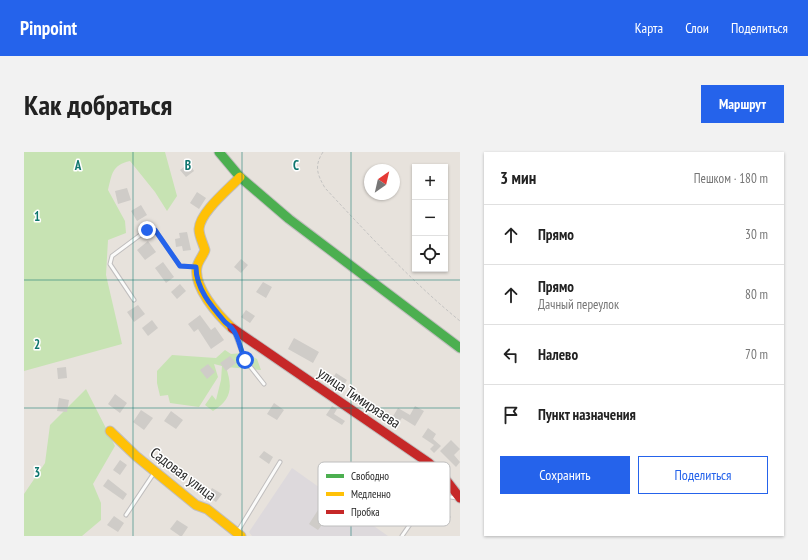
<!DOCTYPE html>
<html lang="ru">
<meta charset="utf-8">
<style>
body{margin:0;font-family:"PT Sans Narrow",sans-serif;background:#f2f2f2;color:#222}
.controls{position:absolute;right:12px;top:12px;display:grid;overflow:hidden;border-radius:0px;box-shadow:0 1px 3px #0004}
.controls button{width:36px;height:36px;display:grid;place-items:center;padding:0;border:0;border-bottom:1px solid #e0e0e0;background:#fff;color:#222;font:20px sans-serif}
.compass{position:absolute;left:340px;top:12px;width:36px;height:36px;border-radius:50%;background:#fff;box-shadow:0 1px 3px #0004;rotate:34deg}
.stop{position:absolute;width:12px;height:12px;margin:-9px;border:3px solid #2563eb;border-radius:50%;background:#fff}
.stop.end{background:#2563eb;border-color:#fff;box-shadow:0 1px 4px #0008}
.list{margin:0;padding:0;list-style:none}
h2{display:flex;justify-content:space-between;align-items:center;height:52px;margin:0;padding:0 16px;font-size:17px}
h2 small{font-size:13px;font-weight:400;color:#767676}
.list li{display:grid;grid-template-columns:26px 1fr auto;gap:12px;align-items:center;box-sizing:border-box;height:60px;padding:0 16px;border-top:1px solid #e0e0e0}
.list b{display:block;font-size:15px;white-space:nowrap}
.list p{margin:0;font-size:13px;white-space:nowrap;color:#767676}
.list em{font-size:13px;font-style:normal;color:#767676}
.actions{display:flex;gap:8px;padding:12px 16px}
.actions a{flex:1;padding:9px 0;border:1px solid #2563eb;border-radius:0px;text-align:center;font-size:14px;color:#2563eb}
.actions .main{background:#2563eb;color:#fff}
.icon{flex:none;width:22px;height:22px;fill:none;stroke:currentColor;stroke-width:2;stroke-linecap:round;stroke-linejoin:round}
.map{position:relative;flex:none;width:436px;height:384px;overflow:hidden;border-radius:0px}
header{display:flex;align-items:center;gap:24px;box-sizing:border-box;height:56px;padding:0 20px;background:#2563eb;color:#fff}
header strong{font-size:19px}
nav{display:flex;gap:22px;margin-inline-start:auto;font-size:14px}
.intro{display:flex;align-items:center;justify-content:space-between;box-sizing:border-box;height:96px;padding:0 24px}
h1{margin:0;font-size:28px}
.button{padding:10px 18px;border-radius:0px;background:#2563eb;color:#fff;font-size:14px;font-weight:700}
main{display:flex;gap:24px;padding:0 24px}
aside{flex:1;background:#fff;border-radius:0px;box-shadow:0 1px 3px #0004}
.map>svg:first-child{display:block}
.industrial{fill:#ddd9dc}
.green{fill:#c7e3b3}
.building{fill:#cfccc8}
.lines{fill:none;stroke-linecap:round;stroke-linejoin:round}
.lane-casing{stroke:#c0bebe;stroke-width:5}
.fast-casing{stroke:#c0bebe;stroke-width:11}
.slow-casing{stroke:#c0bebe;stroke-width:11}
.jam-casing{stroke:#c0bebe;stroke-width:11}
.path{stroke:#c4c3c2;stroke-width:1;stroke-dasharray:3 2;stroke-linecap:butt}
.lane{stroke:#fbfbfa;stroke-width:3}
.fast{stroke:#4caf50;stroke-width:9}
.slow{stroke:#ffc107;stroke-width:9}
.jam{stroke:#c62828;stroke-width:9}
.route{stroke:#2563eb;stroke-width:5}
.grid{fill:none;stroke:#0f766e;stroke-width:1;stroke-opacity:0.55}
.labels{text-anchor:middle;stroke-width:3;stroke-linejoin:round;paint-order:stroke}
.street-label{font-size:15px;fill:#282828;stroke:#fff}
.key{fill:#fff;stroke:#bebebe;stroke-width:1}
.key-label{font-size:11px;fill:#282828}
.grid-label{font-size:13px;text-anchor:middle;font-weight:bold;fill:#0f766e;stroke:#fff;stroke-width:3;stroke-linejoin:round;paint-order:stroke}
</style>
<header>
<strong>Pinpoint</strong>
<nav><a>Карта</a><a>Слои</a><a>Поделиться</a></nav>
</header>
<div class="intro"><h1>Как добраться</h1><a class="button">Маршрут</a></div>
<main>
<div class="map">
<svg width="436" height="384" viewBox="0 0 436 384">
<rect width="100%" height="100%" fill="#e7e2dc"/>
<path class="industrial" d="M 268,316 L 364,384 L 228,384 L 225,380 Z"/>
<path class="green" d="M 0,0 L 141,0 L 153,44 L 143,59 L 131,40 L 106,9 C 88,13 88,22 84,38 L 101,69 L 102,81 L 84,88 L 82,123 L 98,192 L 0,219 Z
M 201,198 L 207,202 L 220,201 L 233,207 L 237,218 L 202,215 C 208,234 209,247 189,259 L 181,253 L 188,243 L 192,248 L 197,228 L 198,214 L 190,212 L 194,225 L 175,255 L 146,251 L 144,243 L 136,244 L 133,231 L 133,219 L 148,203 L 192,206 Z
M 62,237 L 91,294 L 69,332 L 77,351 L 77,368 L 58,384 L 0,384 L 0,342 L 21,311 L 26,273 Z"/>
<path class="building" d="M 165,11 L 170,19 L 162,25 L 156,18 Z
M 103,36 L 107,48 L 94,52 L 91,39 Z
M 173,40 L 182,46 L 175,57 L 166,51 Z
M 117,53 L 123,63 L 113,69 L 107,59 Z
M 163,80 L 167,98 L 159,99 L 158,94 L 152,95 L 151,87 L 156,86 L 155,81 Z
M 124,89 L 132,100 L 121,108 L 113,98 Z
M 217,107 L 224,113 L 217,121 L 210,115 Z
M 139,110 L 150,125 L 142,131 L 131,116 Z
M 239,130 L 248,135 L 242,146 L 232,140 Z
M 156,132 L 162,139 L 153,147 L 147,140 Z
M 114,153 L 121,162 L 110,170 L 103,160 Z
M 222,158 L 231,164 L 226,171 L 217,165 Z
M 176,163 L 187,178 L 191,175 L 200,188 L 187,197 L 174,177 L 170,180 L 164,172 Z
M 128,168 L 134,176 L 124,184 L 118,176 Z
M 270,186 L 295,200 L 289,211 L 264,197 Z
M 206,204 L 212,211 L 202,219 L 196,211 Z
M 184,212 L 191,220 L 183,227 L 176,218 Z
M 42,215 L 43,226 L 34,227 L 33,216 Z
M 312,221 L 323,228 L 318,236 L 307,229 Z
M 91,242 L 103,251 L 96,261 L 84,252 Z
M 35,246 L 45,248 L 43,260 L 33,259 Z
M 250,251 L 260,258 L 253,268 L 243,262 Z
M 308,254 L 313,257 L 310,262 L 321,269 L 318,273 L 302,263 Z
M 391,254 L 400,259 L 391,274 L 378,266 L 375,270 L 368,266 L 374,256 L 386,263 Z
M 117,258 L 129,266 L 120,278 L 109,270 Z
M 147,259 L 159,268 L 152,277 L 140,269 Z
M 404,276 L 412,282 L 409,287 L 417,294 L 410,301 L 406,297 L 410,293 L 398,285 Z
M 427,288 L 436,297 L 430,303 L 436,310 L 432,315 L 416,299 Z
M 240,299 L 249,305 L 245,312 L 235,305 Z
M 96,308 L 103,313 L 96,323 L 89,318 Z
M 84,327 L 103,342 L 99,348 L 79,334 Z
M 188,336 L 198,342 L 192,350 L 183,344 Z
M 414,350 L 427,365 L 422,371 L 408,357 Z
M 294,358 L 304,365 L 294,378 L 285,372 Z
M 90,364 L 100,371 L 94,380 L 83,373 Z
M 153,368 L 164,375 L 158,384 L 156,384 L 146,377 Z"/>
<g class="lines">
<g class="lane-casing">
<path id="lane" d="M 110,148 L 86,112 L 88,104 L 123,78 L 131,78 L 156,114 L 172,115
M 211,182 L 221,208 L 240,232
M 102,363 L 130,321
M 214,379 L 256,310
M 378,384 L 389,368 L 414,343 L 433,346"/>
</g>
<g class="fast-casing">
<path id="fast" d="M 195,0 L 216,25 L 265,67 L 436,196"/>
</g>
<g class="slow-casing">
<path id="slow" d="M 208,176 C 194,163 169,135 173,115 C 174,109 179,104 181,98 C 179,91 175,84 175,77 C 176,60 205,37 216,25
M 86,279 L 112,304 L 172,353 L 183,357 L 217,384"/>
</g>
<g class="jam-casing">
<path id="jam" d="M 208,176 L 405,311 L 419,324 L 436,346"/>
</g>
<path class="path" d="M 299,0 C 290,14 293,22 301,36 C 344,82 387,129 436,169"/>
<use href="#lane" class="lane"/>
<use href="#fast" class="fast"/>
<use href="#slow" class="slow"/>
<use href="#jam" class="jam"/>
</g>
<g class="lines">
<path class="route" d="M 123,78 L 131,78 L 156,114 L 172,115 C 172,137 188,155 201,170 C 204,173 208,175 210,179 C 215,187 217,199 221,208"/>
</g>
<path class="grid" d="M 109,0 L 109,384M 218,0 L 218,384M 327,0 L 327,384M 0,128 L 436,128M 0,256 L 436,256"/>
<g class="labels">
<g class="street-label">
<text transform="translate(335 246) rotate(34)" y="5">улица Тимирязева</text>
<text transform="translate(159 322) rotate(37)" y="5">Садовая улица</text>
</g>
</g>
<rect x="294" y="310" width="132" height="64" rx="6" class="key"/>
<rect x="302" y="322" width="18" height="4" fill="#4caf50"/>
<rect x="302" y="340" width="18" height="4" fill="#ffc107"/>
<rect x="302" y="358" width="18" height="4" fill="#c62828"/>
<g class="key-label">
<text x="327" y="328">Свободно</text>
<text x="327" y="346">Медленно</text>
<text x="327" y="364">Пробка</text>
</g>
<g class="grid-label">
<text x="54" y="18">A</text>
<text x="164" y="18">B</text>
<text x="272" y="18">C</text>
<text x="13" y="69">1</text>
<text x="13" y="197">2</text>
<text x="13" y="325">3</text>
</g>
</svg>
<div class="controls">
<button>+</button>
<button>−</button>
<button><svg class="icon" aria-label="locate" viewBox="0 0 24 24"><circle cx="12" cy="12" r="6"/><path d="M12 2v4M12 18v4M2 12h4M18 12h4"/></svg></button>
</div>
<svg class="compass" viewBox="-18 -18 36 36"><path d="M0-13l5 13h-10z" fill="#e53935"/><path d="M0 13l5-13h-10z" fill="#767676"/></svg>
<div class="stop" style="left:221px;top:208px"></div>
<div class="stop end" style="left:123px;top:78px"></div>
</div>
<aside>
<h2>3 мин<small>Пешком · 180 m</small></h2>
<ul class="list">
<li><svg class="icon" aria-label="ahead" viewBox="0 0 24 24"><path d="M12 20V5M6 11l6-6 6 6"/></svg><div><b>Прямо</b></div><em>30 m</em></li>
<li><svg class="icon" aria-label="ahead" viewBox="0 0 24 24"><path d="M12 20V5M6 11l6-6 6 6"/></svg><div><b>Прямо</b><p>Дачный переулок</p></div><em>80 m</em></li>
<li><svg class="icon" aria-label="left" viewBox="0 0 24 24"><path d="M17 20v-9H6M10 6l-5 5 5 5"/></svg><div><b>Налево</b></div><em>70 m</em></li>
<li><svg class="icon" aria-label="arrive" viewBox="0 0 24 24"><path d="M6 21V4h12l-3 4 3 4H6"/></svg><div><b>Пункт назначения</b></div></li>
</ul>
<div class="actions"><a class="main">Сохранить</a><a>Поделиться</a></div>
</aside>
</main>
